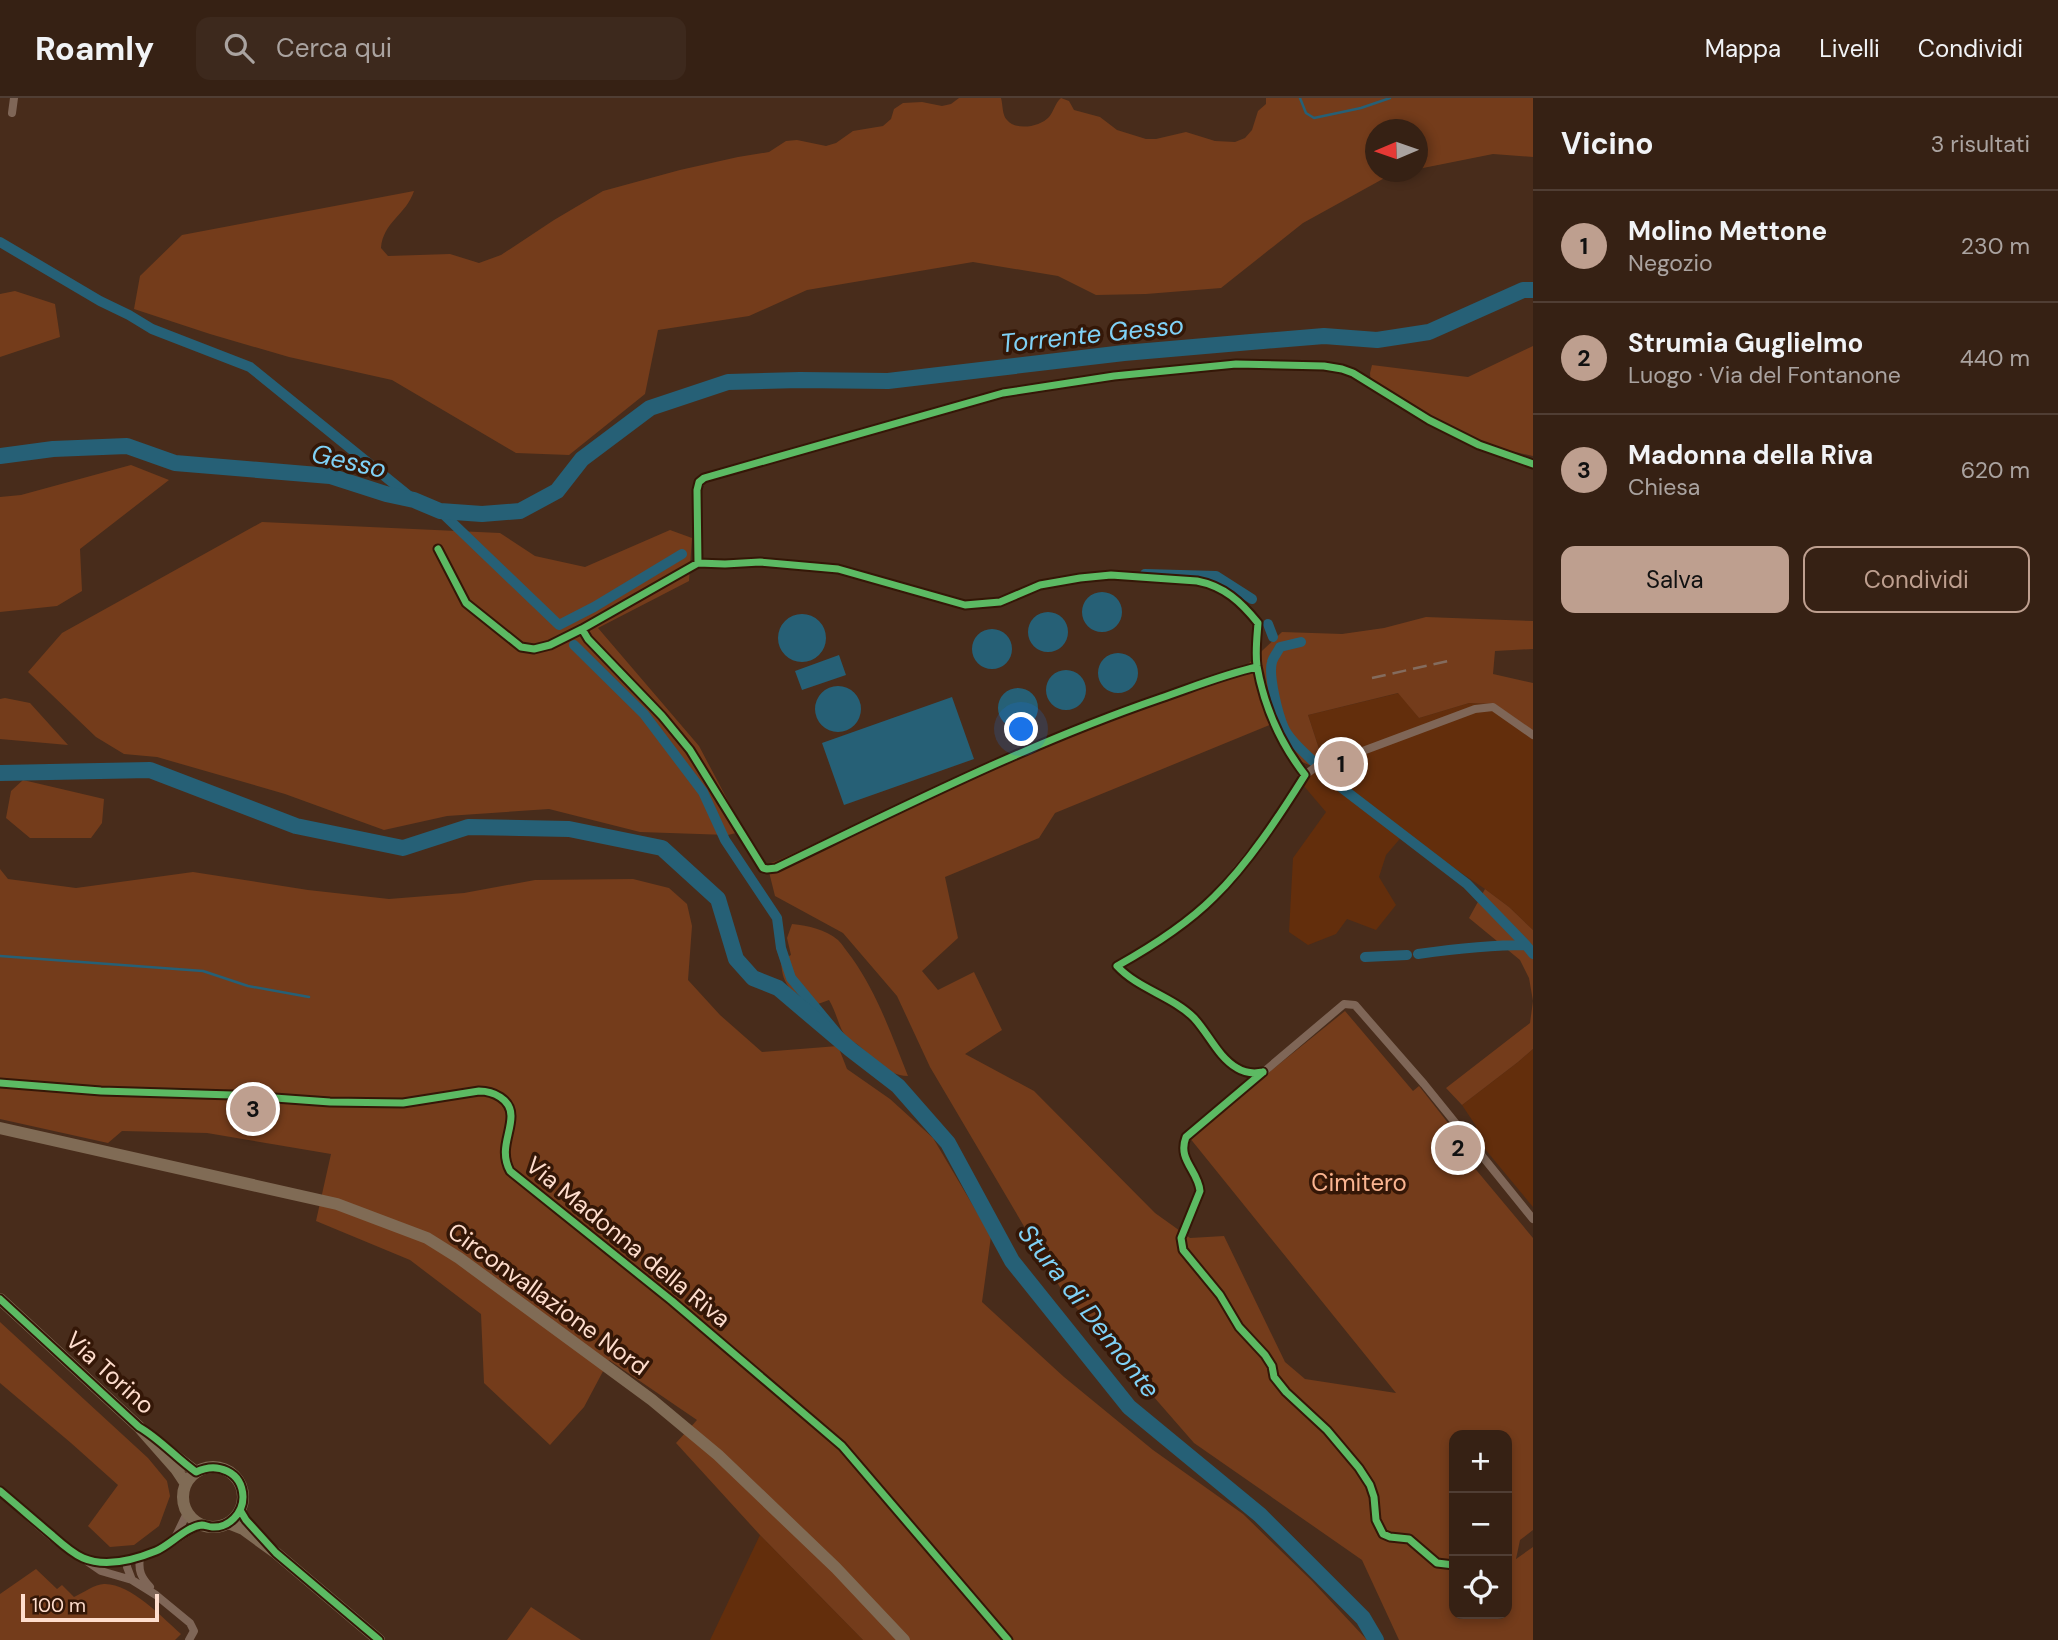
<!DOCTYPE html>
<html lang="it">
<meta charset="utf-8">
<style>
body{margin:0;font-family:"DM Sans",sans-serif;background:#3d291d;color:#f1f3f6}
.controls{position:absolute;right:21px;bottom:21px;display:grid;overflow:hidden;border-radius:14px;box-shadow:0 4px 10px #0003}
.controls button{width:63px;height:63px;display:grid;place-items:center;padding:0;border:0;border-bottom:2px solid #503e34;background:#362114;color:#f1f3f6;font:35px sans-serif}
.compass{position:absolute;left:1365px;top:21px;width:63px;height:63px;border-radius:50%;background:#362114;box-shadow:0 4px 10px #0003;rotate:268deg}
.scale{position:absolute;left:21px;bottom:18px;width:138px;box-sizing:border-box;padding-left:7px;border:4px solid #feddcd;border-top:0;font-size:19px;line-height:24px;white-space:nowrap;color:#feddcd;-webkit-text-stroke:5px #341707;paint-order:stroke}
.you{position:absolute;left:1022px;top:632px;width:24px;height:24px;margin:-18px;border:5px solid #fff;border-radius:50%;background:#1a73e8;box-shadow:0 0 0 10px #1a73e833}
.badge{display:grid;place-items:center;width:46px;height:46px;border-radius:50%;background:#be9f8f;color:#111;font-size:23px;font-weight:700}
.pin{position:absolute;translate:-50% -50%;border:4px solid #fff;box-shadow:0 2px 7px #0006}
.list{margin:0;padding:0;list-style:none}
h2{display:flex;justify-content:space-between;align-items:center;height:91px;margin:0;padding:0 28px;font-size:30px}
h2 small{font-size:23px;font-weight:400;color:#aaa3a0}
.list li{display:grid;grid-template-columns:46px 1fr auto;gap:21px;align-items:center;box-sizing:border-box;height:112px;padding:0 28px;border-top:2px solid #503e34}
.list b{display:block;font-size:26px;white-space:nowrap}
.list p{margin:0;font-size:23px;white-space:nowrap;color:#aaa3a0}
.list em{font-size:23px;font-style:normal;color:#aaa3a0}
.actions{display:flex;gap:14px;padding:21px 28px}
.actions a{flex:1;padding:16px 0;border:2px solid #be9f8f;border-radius:14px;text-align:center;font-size:24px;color:#be9f8f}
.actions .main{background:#be9f8f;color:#111}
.icon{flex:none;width:38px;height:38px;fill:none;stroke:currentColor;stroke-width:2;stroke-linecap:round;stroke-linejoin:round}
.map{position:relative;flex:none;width:1533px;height:1542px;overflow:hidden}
header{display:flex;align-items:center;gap:42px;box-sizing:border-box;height:98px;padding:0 35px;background:#362114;border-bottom:2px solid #503e34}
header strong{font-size:33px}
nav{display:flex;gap:38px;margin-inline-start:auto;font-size:24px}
.search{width:490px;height:63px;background:#3d291d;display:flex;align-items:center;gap:18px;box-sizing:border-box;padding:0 24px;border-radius:14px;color:#aaa3a0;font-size:26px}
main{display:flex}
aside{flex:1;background:#362114}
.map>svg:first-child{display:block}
.built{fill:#632e0c}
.green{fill:#743c1b;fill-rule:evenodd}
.water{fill:#266076}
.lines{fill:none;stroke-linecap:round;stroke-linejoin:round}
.stream{stroke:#266076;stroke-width:2.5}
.canal{stroke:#266076;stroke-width:10}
.river{stroke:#266076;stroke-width:16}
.street{stroke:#7f6657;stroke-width:8}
.primary{stroke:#806b55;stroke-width:12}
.rail{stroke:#846c5e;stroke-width:2.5;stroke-dasharray:14 7;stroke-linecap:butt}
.cycleway-casing{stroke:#341707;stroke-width:11}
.cycleway{stroke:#5cba63;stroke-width:7}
.labels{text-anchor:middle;stroke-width:7;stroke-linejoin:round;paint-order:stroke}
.park-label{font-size:24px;fill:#fab490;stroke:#341707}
.street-label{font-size:24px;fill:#feddcd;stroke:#341707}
.water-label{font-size:26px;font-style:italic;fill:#7fd1f6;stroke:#341707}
</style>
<header>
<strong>Roamly</strong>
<div class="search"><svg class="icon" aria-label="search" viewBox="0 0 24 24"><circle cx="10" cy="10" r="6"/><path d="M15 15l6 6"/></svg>Cerca qui</div>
<nav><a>Mappa</a><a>Livelli</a><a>Condividi</a></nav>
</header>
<main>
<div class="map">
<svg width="1533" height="1542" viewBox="0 0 1533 1542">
<rect width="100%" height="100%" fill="#482c1b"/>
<path class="built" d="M 1399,595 L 1419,620 L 1469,605 L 1495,606 L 1533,633 L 1533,832 L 1509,809 L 1485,791 L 1404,736 L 1386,757 L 1379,779 L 1396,807 L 1376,832 L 1347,821 L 1336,836 L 1308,847 L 1289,834 L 1293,760 L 1326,714 L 1303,687 L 1317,669 L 1315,665 L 1322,660 L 1308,617 Z
M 1533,951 L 1533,1109 L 1475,1039 L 1476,1028 L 1462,1007 L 1518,964 Z
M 760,1437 L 863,1542 L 710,1542 Z"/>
<path class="green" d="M 959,0 L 1001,0 C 1003,7 1002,17 1007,22 C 1016,33 1040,29 1049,19 C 1054,13 1055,5 1061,0 L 1069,3 L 1074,12 L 1100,19 L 1117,32 L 1146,41 L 1156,41 L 1186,34 L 1215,43 L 1235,44 L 1245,40 L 1252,32 L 1258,13 L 1266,6 L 1266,0 L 1533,0 L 1533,59 L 1493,56 L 1418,71 L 1418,32 L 1376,32 L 1376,74 L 1408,74 L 1390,77 L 1303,125 L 1221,190 L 1146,196 L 1096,197 L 1058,178 L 973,164 L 807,192 L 749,218 L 658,232 L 645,296 L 569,357 L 516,355 L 392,282 L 289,259 L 210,236 L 134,211 L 140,178 L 182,137 L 414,93 C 406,117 383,124 381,150 L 388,158 L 450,156 L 479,165 L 501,157 L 554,122 L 603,93 L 680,72 L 738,59 L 769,54 L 786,43 L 797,42 L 826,48 L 836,45 L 853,33 L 883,28 L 891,21 L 894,11 L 903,5 L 922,4 L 942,8 L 951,6 Z
M 15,193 L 55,206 L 60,239 L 0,259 L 0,196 Z
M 1533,248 L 1533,358 L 1462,342 L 1371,289 L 1370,275 L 1372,267 L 1468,279 Z
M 131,367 L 169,382 L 80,451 L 82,493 L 57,508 L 0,514 L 0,399 L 21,397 Z
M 262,424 L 500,435 L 535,458 L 585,469 L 670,432 L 692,440 L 689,483 L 598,530 L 699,648 L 744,733 L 728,737 L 640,734 L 549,711 L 447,718 L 384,732 L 285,696 L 157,659 L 124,656 L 96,639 L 28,574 L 62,535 Z
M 1426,519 L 1533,523 L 1533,551 L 1495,553 L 1493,576 L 1533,585 L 1533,633 L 1495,606 L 1469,605 L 1419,620 L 1398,595 L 1308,617 L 1322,660 L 1309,667 L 1298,662 L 1277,624 L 1055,715 L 1039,740 L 945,779 L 958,840 L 922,873 L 938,892 L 974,874 L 1002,932 L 965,956 L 1034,993 L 1155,1115 L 1190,1140 L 1224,1138 L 1285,1264 L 1305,1281 L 1396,1295 L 1189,1039 L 1345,913 L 1413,993 L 1419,988 L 1463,1044 L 1457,1049 L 1533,1140 L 1533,1432 L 1520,1442 L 1516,1461 L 1533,1449 L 1533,1542 L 1399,1542 L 1362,1462 L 1194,1345 L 1064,1196 L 930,969 L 897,898 L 843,835 L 775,798 L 767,766 L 777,763 L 985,666 L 1107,615 L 1247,567 L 1282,534 L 1342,536 L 1384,530 ZM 1454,1337 L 1507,1337 L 1507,1516 L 1454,1516 Z
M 5,600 L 30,605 L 68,647 L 0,641 L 0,601 Z
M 23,682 L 104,701 L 102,725 L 91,740 L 30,740 L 6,720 L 11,693 Z
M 0,771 L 8,781 L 76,790 L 193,774 L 308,792 L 389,801 L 464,795 L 535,782 L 633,781 L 669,790 L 687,806 L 692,828 L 688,882 L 720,917 L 762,954 L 838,948 L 847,971 L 890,1001 L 933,1040 L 991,1138 L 982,1204 L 1064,1279 L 1153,1352 L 1243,1416 L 1312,1483 L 1367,1542 L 863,1542 L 760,1437 L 676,1345 L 697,1322 L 609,1262 L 584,1309 L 550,1347 L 484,1285 L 481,1216 L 410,1162 L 316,1123 L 331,1056 L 207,1035 L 122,1033 L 108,1045 L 0,1021 Z
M 1485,791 L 1509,809 L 1533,832 L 1533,951 L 1518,964 L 1462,1007 L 1446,990 L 1530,925 L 1533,903 L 1529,880 L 1520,862 L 1469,820 Z
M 792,826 C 809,828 825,831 838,842 C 843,847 847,854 852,860 C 877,895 892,938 908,978 C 885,977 875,961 858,947 C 854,944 848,941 845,937 C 839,930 836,913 829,902 L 818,906 C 794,896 782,891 781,862 L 791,857 L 787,840 Z
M 0,1224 L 148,1360 L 167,1383 L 170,1398 L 159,1428 L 134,1447 L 110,1449 L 88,1428 L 118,1387 L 71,1345 L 0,1285 Z
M 36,1471 L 57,1491 L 62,1487 L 74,1499 C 83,1495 95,1486 104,1486 C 130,1485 162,1519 181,1536 L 175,1542 L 0,1542 L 0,1496 Z
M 531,1509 L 581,1542 L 507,1542 Z"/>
<path class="water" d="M1082 514a20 20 0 1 1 40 0a20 20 0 1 1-40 0Z
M1028 534a20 20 0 1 1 40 0a20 20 0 1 1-40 0Z
M778 540a24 24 0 1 1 48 0a24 24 0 1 1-48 0Z
M972 551a20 20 0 1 1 40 0a20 20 0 1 1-40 0Z
M1098 575a20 20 0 1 1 40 0a20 20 0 1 1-40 0Z
M 839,557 L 846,577 L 802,592 L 795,573 Z
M1046 592a20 20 0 1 1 40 0a20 20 0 1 1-40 0Z
M815 611a23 23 0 1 1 46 0a23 23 0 1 1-46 0Z
M998 610a20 20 0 1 1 40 0a20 20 0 1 1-40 0Z
M 952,599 L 974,661 L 844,707 L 822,645 Z"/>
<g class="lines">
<path class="stream" d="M 1300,0 L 1306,15 L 1314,20 L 1361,10 L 1390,0
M 0,858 L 203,873 L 248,888 L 309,899"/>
<path class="canal" d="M 0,144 L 100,203 L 129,217 L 152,231 L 250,269 L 414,402
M 440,413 L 559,527 L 594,509 L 682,456
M 1145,476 L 1216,478 L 1252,501
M 1268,526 L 1273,539
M 1301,544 L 1280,549 C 1278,554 1273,559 1272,564 C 1268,577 1278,617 1284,630 C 1290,643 1304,654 1314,664
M 574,547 L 644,616 L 703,694 L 725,742 L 777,820 L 781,850 L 791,880 L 850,951
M 1338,687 L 1467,786 L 1526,847
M 1418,856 C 1454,851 1490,847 1526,847 L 1533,856
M 1365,859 L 1407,857"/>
<path class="river" d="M 0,358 L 53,351 L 127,348 L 175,365 L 330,378 L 386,396 L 414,402 L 440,413 L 482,416 L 520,413 L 557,393 L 582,361 L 650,310 L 728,284 L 800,282 L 888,283 L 1124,255 L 1251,244 L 1324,238 L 1377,242 L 1429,234 L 1523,192 L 1533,192
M 0,675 L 150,672 L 296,728 L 403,750 L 468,729 L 569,731 L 662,750 L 718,801 L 736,861 L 753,880 L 778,890 L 850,951 L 898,988 L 948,1045 L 1012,1163 L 1129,1309 L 1260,1417 L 1363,1520 L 1376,1542"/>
<path class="street" d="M 12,15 L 14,0
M 1263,974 C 1253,976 1245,975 1237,970 C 1218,959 1209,936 1194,920 C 1172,898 1138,891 1117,868 L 1139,856 L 1190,820 L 1215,799 L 1266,736 L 1305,677 L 1317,668 L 1352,657 L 1475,611 L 1493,609 L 1533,637
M 0,985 L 101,993 L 232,997 L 330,1004 L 403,1005 L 479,993 C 493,993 511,1001 511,1018 C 511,1036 499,1052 510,1073 L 672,1203 L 842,1348 L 1008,1542
M 1247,988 L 1344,906 L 1355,907 L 1424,986 L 1533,1121
M 0,1393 C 20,1411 62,1452 85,1461 C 108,1469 138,1463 159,1452 C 174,1444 186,1434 201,1427
M 175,1440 L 187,1415
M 140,1459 C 138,1473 141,1479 150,1489
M 127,1462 L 127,1469 L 132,1482 L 156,1497 L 190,1525 L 194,1533 L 189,1542
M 88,1464 L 101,1473 L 132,1482"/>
<path class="primary" d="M 0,1030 L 337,1106 L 427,1140 L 459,1160 L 652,1302 L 718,1357 L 836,1470 L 904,1542
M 0,1201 L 139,1329 L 176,1371 L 186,1386
M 169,1353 L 196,1374
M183 1399a30 30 0 1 1 60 0a30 30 0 1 1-60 0Z
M 228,1425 L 243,1431 L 276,1455 L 379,1542"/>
<path class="rail" d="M 1372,580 L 1448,563"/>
<g class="cycleway-casing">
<path id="cycleway" d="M 438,451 L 466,505 L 521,549 L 534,551 L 550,547 L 582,531 L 698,465 L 725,466 L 760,464 L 838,471 L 965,507 L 1000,504 L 1040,487 L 1080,480 L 1111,477 L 1197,483 C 1224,488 1241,504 1258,525 C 1257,539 1255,554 1257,568 C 1264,608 1281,646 1305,677 C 1280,717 1248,766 1214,799 C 1187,826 1151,849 1117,868 C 1138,891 1172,898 1194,920 C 1209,936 1218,959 1237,970 C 1245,975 1253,976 1263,974
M 698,465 L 697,392 L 699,384 L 704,380 L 1003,295 L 1114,278 L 1236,266 L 1324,268 L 1342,271 L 1353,275 L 1429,322 L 1479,347 L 1533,366
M 582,531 L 588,541 L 662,618 L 690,652 L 763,770 L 767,771 L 776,770 C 903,709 1027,646 1161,600 C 1193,589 1225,576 1257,569
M 1263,974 L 1186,1039 C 1177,1062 1198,1072 1200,1093 L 1181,1140 L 1183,1152 L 1220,1197 L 1239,1229 L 1265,1257 L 1272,1268 L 1274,1279 L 1286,1294 L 1327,1332 L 1359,1370 L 1370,1387 L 1374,1399 L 1376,1422 L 1383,1436 L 1390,1439 L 1409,1441 L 1437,1465 L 1454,1467
M 0,985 L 101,993 L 232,997 L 330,1004 L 403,1005 L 479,993 C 493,993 511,1001 511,1018 C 511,1036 499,1052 510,1073 L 672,1203 L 842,1348 L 1008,1542
M 0,1201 L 139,1329 C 160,1341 176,1360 196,1374 C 217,1364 242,1373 243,1399 C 243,1415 229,1430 212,1429 C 209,1429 205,1427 202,1427 C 187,1428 169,1448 156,1453 C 134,1462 106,1470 83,1460 C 72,1455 62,1446 53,1438 C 35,1423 18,1408 0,1393
M 240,1412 L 246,1422 L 276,1455 L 379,1542"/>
</g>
<use href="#cycleway" class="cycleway"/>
</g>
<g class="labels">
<g class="park-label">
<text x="1359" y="1093">Cimitero</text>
</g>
<g class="street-label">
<text transform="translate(628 1144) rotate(39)" y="8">Via Madonna della Riva</text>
<text transform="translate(548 1201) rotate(36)" y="8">Circonvallazione Nord</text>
<text transform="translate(110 1275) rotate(42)" y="8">Via Torino</text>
</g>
<g class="water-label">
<text transform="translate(1092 236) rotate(-6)" y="9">Torrente Gesso</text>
<text transform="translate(349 363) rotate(13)" y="9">Gesso</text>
<text transform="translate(1089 1213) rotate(52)" y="9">Stura di Demonte</text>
</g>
</g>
</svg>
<div class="controls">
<button>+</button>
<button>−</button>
<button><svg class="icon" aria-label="locate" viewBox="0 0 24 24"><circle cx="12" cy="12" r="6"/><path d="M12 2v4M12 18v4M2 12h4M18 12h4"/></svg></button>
</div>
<svg class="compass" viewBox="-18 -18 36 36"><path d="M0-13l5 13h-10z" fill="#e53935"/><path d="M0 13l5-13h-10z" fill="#aaa3a0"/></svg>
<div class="scale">100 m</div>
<div class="you"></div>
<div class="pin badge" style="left:1341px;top:666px">1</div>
<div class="pin badge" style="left:1458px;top:1050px">2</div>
<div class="pin badge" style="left:253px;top:1011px">3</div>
</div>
<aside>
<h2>Vicino<small>3 risultati</small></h2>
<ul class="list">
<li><span class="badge">1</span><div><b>Molino Mettone</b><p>Negozio</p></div><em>230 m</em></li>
<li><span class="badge">2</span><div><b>Strumia Guglielmo</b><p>Luogo · Via del Fontanone</p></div><em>440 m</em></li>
<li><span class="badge">3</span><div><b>Madonna della Riva</b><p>Chiesa</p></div><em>620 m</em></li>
</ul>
<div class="actions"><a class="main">Salva</a><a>Condividi</a></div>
</aside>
</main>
